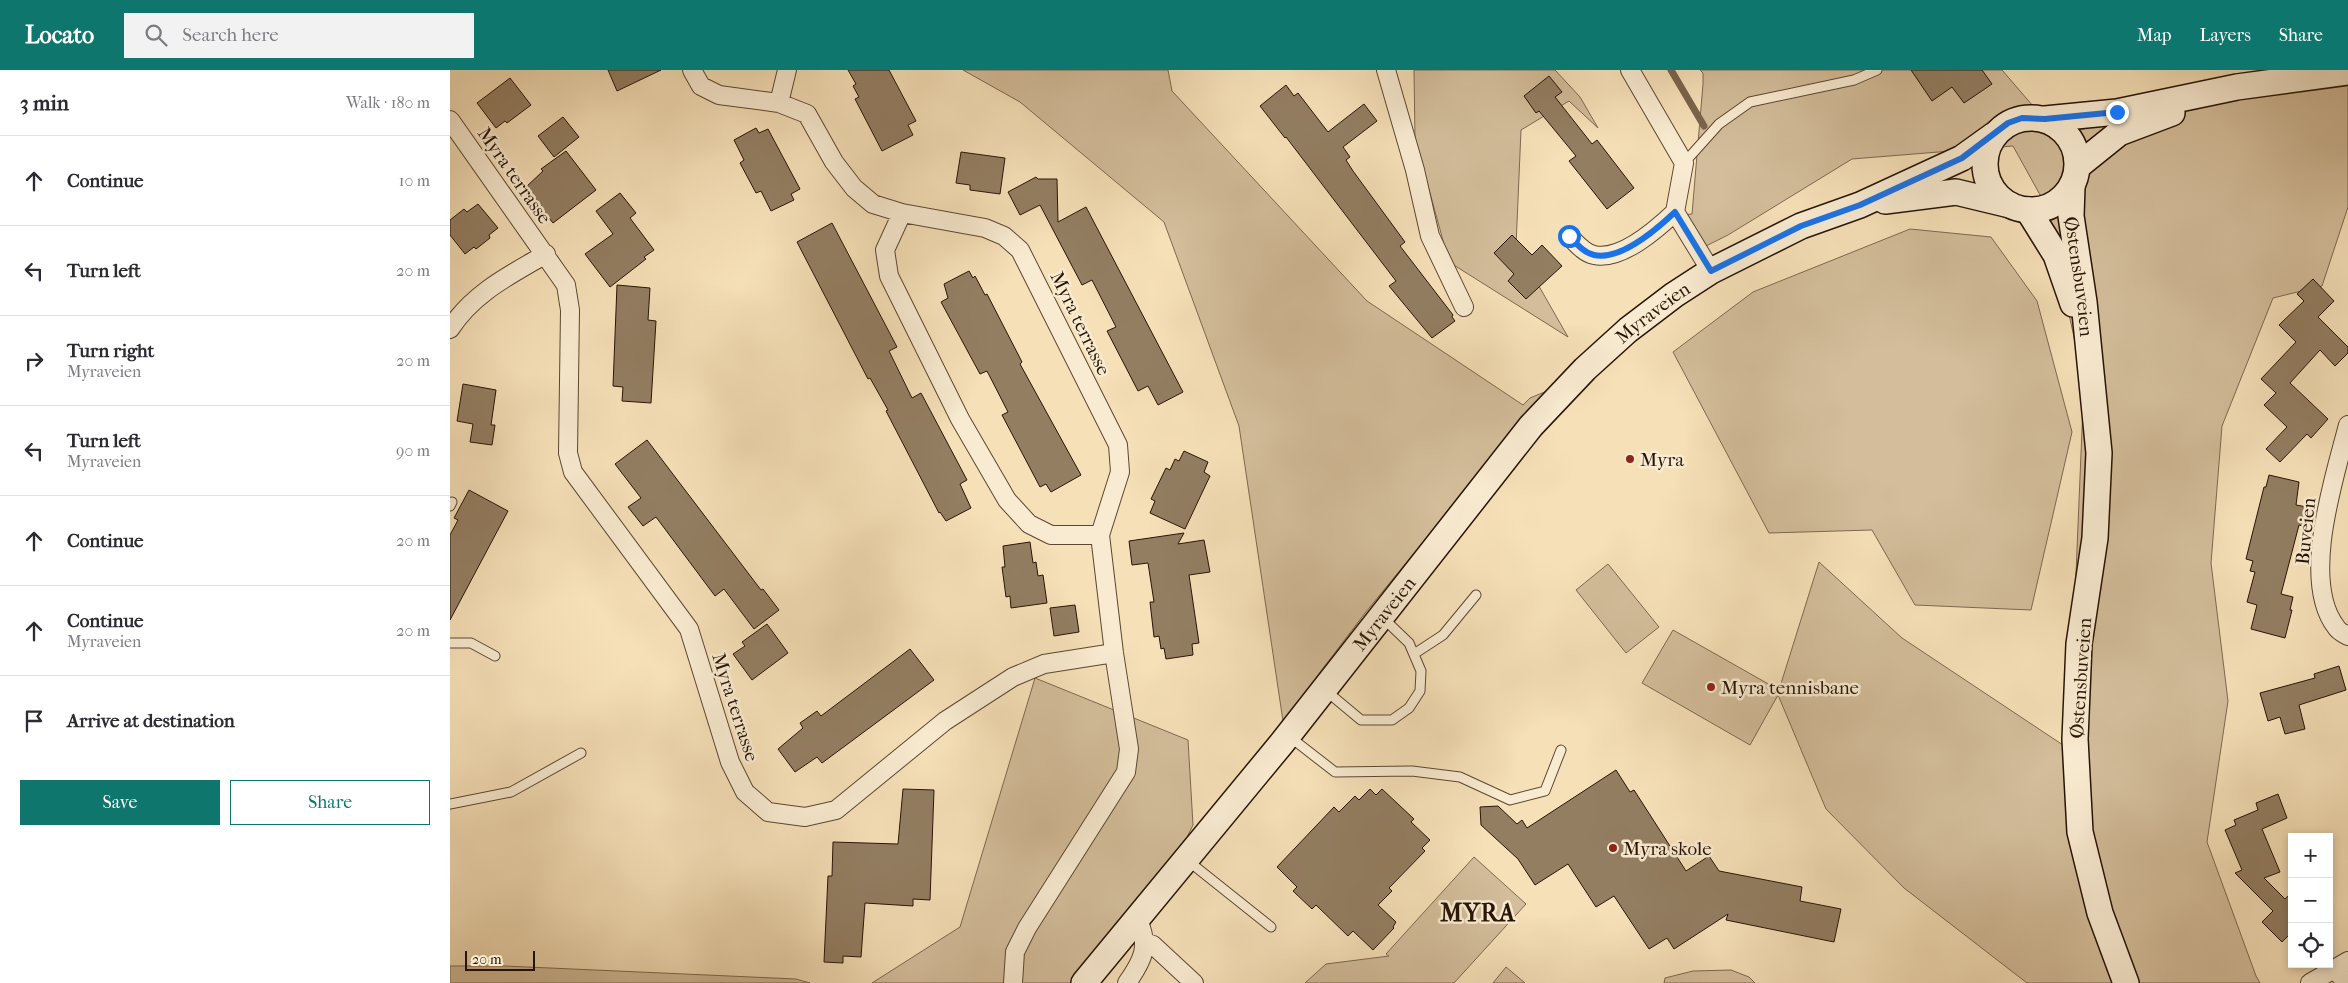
<!DOCTYPE html>
<meta charset="utf-8">
<style>
body{margin:0;font-family:"IM FELL French Canon",serif;background:#f2f2f3;color:#2b2b33}
.controls{position:absolute;right:15px;bottom:15px;display:grid;overflow:hidden;border-radius:0px;box-shadow:0 2px 8px #0003}
.controls button{width:45px;height:45px;display:grid;place-items:center;padding:0;border:0;border-bottom:1px solid #e1e1e2;background:#fff;color:#2b2b33;font:25px sans-serif}
.scale{position:absolute;left:15px;bottom:12px;width:70px;box-sizing:border-box;padding-left:5px;border:2px solid #271405;border-top:0;font-size:14px;line-height:18px;white-space:nowrap;color:#271405;-webkit-text-stroke:4px #f9ebd1;paint-order:stroke}
.stop{position:absolute;width:15px;height:15px;margin:-11px;border:4px solid #1a73e8;border-radius:50%;background:#fff}
.stop.end{background:#1a73e8;border-color:#fff;box-shadow:0 1px 5px #0008}
.list{margin:0;padding:0;list-style:none}
h2{display:flex;justify-content:space-between;align-items:center;height:65px;margin:0;padding:0 20px;font-size:21px}
h2 small{font-size:16px;font-weight:400;color:#7c7c81}
.list li{display:grid;grid-template-columns:32px 1fr auto;gap:15px;align-items:center;box-sizing:border-box;height:90px;padding:0 20px;border-top:1px solid #e1e1e2}
.list b{display:block;font-size:19px;white-space:nowrap}
.list p{margin:0;font-size:16px;white-space:nowrap;color:#7c7c81}
.list em{font-size:16px;font-style:normal;color:#7c7c81}
.actions{display:flex;gap:10px;padding:15px 20px}
.actions a{flex:1;padding:11px 0;border:1px solid #0f766e;border-radius:0px;text-align:center;font-size:18px;color:#0f766e}
.actions .main{background:#0f766e;color:#fff}
.icon{flex:none;width:28px;height:28px;fill:none;stroke:currentColor;stroke-width:2;stroke-linecap:round;stroke-linejoin:round}
.map{position:relative;flex:none;width:1898px;height:913px;overflow:hidden}
header{display:flex;align-items:center;gap:30px;box-sizing:border-box;height:70px;padding:0 25px;background:#0f766e;color:#fff}
header strong{font-size:24px}
nav{display:flex;gap:28px;margin-inline-start:auto;font-size:18px}
.search{width:350px;height:45px;background:#f2f2f3;display:flex;align-items:center;gap:12px;box-sizing:border-box;padding:0 18px;border-radius:0px;color:#7c7c81;font-size:19px}
main{display:flex}
aside{flex:1;background:#fff}
.map>svg:first-child{display:block}
.green{fill:#d3bd9a;stroke:#7d6850}
.lines{fill:none;stroke-linecap:round;stroke-linejoin:round}
.stream{stroke:#79654c;stroke-width:7}
.building{fill:#937e62;stroke:#271405}
.service-casing{stroke:#5b4732;stroke-width:11}
.minor-casing{stroke:#5b4732;stroke-width:20}
.secondary-casing{stroke:#271405;stroke-width:28}
.service{stroke:#f9ebd1;stroke-width:9}
.minor{stroke:#f9ebd1;stroke-width:18}
.secondary{stroke:#f9ebd1;stroke-width:25}
.route{stroke:#1a73e8;stroke-width:6}
.poi-dot{fill:#8f2418;stroke:#f9ebd1;stroke-width:2}
.labels{text-anchor:middle;stroke-width:5;stroke-linejoin:round;paint-order:stroke}
.street-label{font-size:19px;fill:#271405;stroke:#f9ebd1}
.poi-label{font-size:19px;fill:#271405;stroke:#f9ebd1;text-anchor:start}
.district-label{font-size:24px;font-weight:bold;letter-spacing:1px;fill:#271405;stroke:#f9ebd1}
</style>
<header>
<strong>Locato</strong>
<div class="search"><svg class="icon" aria-label="search" viewBox="0 0 24 24"><circle cx="10" cy="10" r="6"/><path d="M15 15l6 6"/></svg>Search here</div>
<nav><a>Map</a><a>Layers</a><a>Share</a></nav>
</header>
<main>
<aside>
<h2>3 min<small>Walk · 180 m</small></h2>
<ul class="list">
<li><svg class="icon" aria-label="ahead" viewBox="0 0 24 24"><path d="M12 20V5M6 11l6-6 6 6"/></svg><div><b>Continue</b></div><em>10 m</em></li>
<li><svg class="icon" aria-label="left" viewBox="0 0 24 24"><path d="M17 20v-9H6M10 6l-5 5 5 5"/></svg><div><b>Turn left</b></div><em>20 m</em></li>
<li><svg class="icon" aria-label="right" viewBox="0 0 24 24"><path d="M7 20v-9h11M14 6l5 5-5 5"/></svg><div><b>Turn right</b><p>Myraveien</p></div><em>20 m</em></li>
<li><svg class="icon" aria-label="left" viewBox="0 0 24 24"><path d="M17 20v-9H6M10 6l-5 5 5 5"/></svg><div><b>Turn left</b><p>Myraveien</p></div><em>90 m</em></li>
<li><svg class="icon" aria-label="ahead" viewBox="0 0 24 24"><path d="M12 20V5M6 11l6-6 6 6"/></svg><div><b>Continue</b></div><em>20 m</em></li>
<li><svg class="icon" aria-label="ahead" viewBox="0 0 24 24"><path d="M12 20V5M6 11l6-6 6 6"/></svg><div><b>Continue</b><p>Myraveien</p></div><em>20 m</em></li>
<li><svg class="icon" aria-label="arrive" viewBox="0 0 24 24"><path d="M6 21V4h12l-3 4 3 4H6"/></svg><div><b>Arrive at destination</b></div></li>
</ul>
<div class="actions"><a class="main">Save</a><a>Share</a></div>
</aside>
<div class="map">
<svg width="1898" height="913" viewBox="0 0 1898 913">
<rect width="100%" height="100%" fill="#f6e0b8"/>
<filter id="stains"><feTurbulence type="fractalNoise" baseFrequency=".004" numOctaves="4"/><feColorMatrix values="0 0 0 0 .2 0 0 0 0 .09 0 0 0 0 .02 0 0 0 .5 -.17"/></filter>
<radialGradient id="worn" r=".72"><stop offset=".6" stop-color="#630" stop-opacity="0"/><stop offset="1" stop-color="#630" stop-opacity=".3"/></radialGradient>
<path class="green" d="M 513,0 L 718,0 L 722,21 L 917,231 L 1073,335 L 1080,328 L 1097,321 L 915,543 L 833,651 L 789,356 L 714,152 L 570,32 Z
M 964,0 L 1105,0 L 1130,27 L 1148,58 L 1119,31 L 1071,60 L 1066,176 L 1118,267 L 999,192 L 965,69 Z
M 1250,0 L 1552,0 L 1608,65 L 1757,30 L 1898,7 L 1898,137 L 1872,216 L 1823,228 L 1772,356 L 1761,493 L 1778,631 L 1757,772 L 1806,906 L 1810,913 L 1577,913 L 1454,818 L 1376,739 L 1328,625 L 1300,675 L 1192,613 L 1223,560 L 1329,620 L 1369,492 L 1452,568 L 1613,675 L 1623,575 L 1634,312 L 1594,132 L 1563,76 L 1402,89 L 1278,165 L 1252,178 L 1231,145 L 1242,144 L 1253,14 L 1253,3 Z
M 1460,159 L 1541,167 L 1587,231 L 1622,362 L 1581,540 L 1465,535 L 1422,460 L 1319,463 L 1223,282 L 1303,222 Z
M 1158,494 L 1209,557 L 1176,583 L 1126,520 Z
M 585,608 L 738,670 L 743,755 L 685,873 L 664,888 L 643,913 L 422,913 L 510,857 Z
M 1024,787 L 1076,834 L 1004,913 L 855,913 L 876,894 L 939,886 L 936,884 Z
M 0,896 L 55,896 L 346,909 L 360,913 L 0,913 Z
M 1056,897 L 1075,913 L 1043,913 Z
M 1281,900 L 1299,907 L 1305,913 L 1214,913 L 1215,908 L 1243,901 Z"/>
<g class="lines">
<path class="stream" d="M 1221,0 L 1254,56"/>
</g>
<path class="building" d="M 158,0 L 211,0 L 167,21 Z
M 398,0 L 439,0 L 466,51 L 458,55 L 463,65 L 432,81 L 405,29 L 409,27 L 403,16 L 406,14 Z
M 1461,0 L 1532,0 L 1542,14 L 1514,33 L 1502,17 L 1482,31 Z
M 1099,6 L 1112,22 L 1105,27 L 1142,74 L 1147,70 L 1184,118 L 1157,139 L 1119,91 L 1126,86 L 1089,41 L 1086,43 L 1074,26 Z
M 60,8 L 81,35 L 57,53 L 55,51 L 46,58 L 27,33 Z
M 836,15 L 844,26 L 848,23 L 878,62 L 914,34 L 927,51 L 893,77 L 900,87 L 896,90 L 903,101 L 955,172 L 950,176 L 1003,245 L 1002,247 L 1005,251 L 982,268 L 939,216 L 946,211 L 836,67 L 835,68 L 810,36 Z
M 113,47 L 129,67 L 104,87 L 88,66 Z
M 306,58 L 309,63 L 318,59 L 350,119 L 341,124 L 344,130 L 321,141 L 311,121 L 306,123 L 290,93 L 294,90 L 284,70 Z
M 116,81 L 146,120 L 103,153 L 75,118 L 93,101 L 91,99 Z
M 511,82 L 555,88 L 550,124 L 520,120 L 520,115 L 506,113 Z
M 586,107 L 588,109 L 607,109 L 608,152 L 636,137 L 733,322 L 708,335 L 698,316 L 688,321 L 657,261 L 666,257 L 642,210 L 632,215 L 590,135 L 570,145 L 558,122 Z
M 170,123 L 186,143 L 180,148 L 204,180 L 194,187 L 196,189 L 160,217 L 135,184 L 163,164 L 146,141 Z
M 28,134 L 48,158 L 39,165 L 40,168 L 26,179 L 24,177 L 15,184 L 0,165 L 0,150 L 14,139 L 17,142 Z
M 382,153 L 447,277 L 439,281 L 462,328 L 471,323 L 517,410 L 510,414 L 521,438 L 496,451 L 490,442 L 489,443 L 436,341 L 438,340 L 420,308 L 418,309 L 347,172 Z
M 1062,165 L 1082,185 L 1092,175 L 1112,196 L 1076,229 L 1058,211 L 1064,204 L 1044,183 Z
M 519,201 L 523,208 L 525,206 L 535,225 L 537,224 L 572,292 L 570,294 L 631,405 L 601,422 L 596,414 L 590,417 L 552,345 L 558,342 L 537,301 L 530,304 L 491,232 L 498,228 L 494,214 Z
M 1863,209 L 1884,231 L 1868,247 L 1898,277 L 1898,283 L 1885,296 L 1870,280 L 1840,313 L 1878,349 L 1861,368 L 1857,364 L 1830,392 L 1816,379 L 1837,357 L 1814,335 L 1826,323 L 1811,309 L 1846,272 L 1829,255 L 1854,231 L 1847,224 Z
M 167,215 L 200,218 L 198,250 L 206,251 L 201,333 L 172,331 L 173,317 L 163,316 Z
M 13,314 L 46,320 L 41,355 L 45,355 L 42,375 L 20,372 L 23,354 L 7,351 Z
M 197,370 L 311,520 L 313,519 L 329,540 L 304,559 L 274,519 L 265,526 L 206,447 L 193,456 L 178,437 L 191,428 L 165,394 Z
M 734,381 L 758,392 L 754,402 L 760,406 L 735,459 L 700,443 L 705,431 L 701,429 L 716,398 L 720,400 L 725,389 L 729,391 Z
M 1819,405 L 1849,412 L 1846,435 L 1857,437 L 1853,456 L 1849,455 L 1831,524 L 1843,527 L 1840,540 L 1842,540 L 1835,568 L 1801,559 L 1807,535 L 1797,532 L 1805,502 L 1800,501 L 1803,491 L 1796,489 L 1814,417 L 1816,417 Z
M 19,420 L 58,441 L 0,550 L 0,465 L 8,450 L 4,448 Z
M 734,463 L 728,474 L 754,470 L 760,502 L 739,505 L 749,573 L 742,574 L 743,585 L 716,589 L 714,578 L 711,579 L 709,566 L 704,567 L 700,532 L 704,532 L 698,493 L 682,495 L 679,471 Z
M 580,472 L 583,493 L 586,492 L 588,506 L 593,505 L 597,533 L 561,538 L 560,526 L 556,527 L 552,497 L 555,497 L 553,476 Z
M 625,535 L 629,562 L 604,566 L 600,538 Z
M 317,554 L 338,583 L 302,610 L 283,584 L 295,576 L 292,572 Z
M 460,579 L 484,610 L 372,693 L 367,687 L 345,702 L 328,679 L 353,658 L 350,653 L 367,641 L 371,646 Z
M 1889,596 L 1896,620 L 1849,635 L 1855,659 L 1835,664 L 1830,647 L 1818,651 L 1810,623 L 1865,608 L 1864,604 Z
M 1166,700 L 1180,722 L 1184,720 L 1236,801 L 1259,786 L 1269,801 L 1352,817 L 1350,831 L 1391,839 L 1384,872 L 1276,850 L 1278,844 L 1224,879 L 1217,868 L 1199,879 L 1164,826 L 1146,837 L 1118,794 L 1085,815 L 1068,789 L 1031,755 L 1030,737 L 1048,736 L 1067,754 L 1072,750 L 1077,758 Z
M 453,719 L 484,720 L 480,830 L 463,829 L 463,836 L 415,833 L 411,887 L 393,886 L 393,893 L 374,892 L 378,806 L 382,806 L 383,772 L 448,774 Z
M 920,719 L 926,725 L 932,719 L 964,749 L 961,752 L 980,770 L 972,778 L 975,781 L 939,818 L 942,821 L 928,835 L 946,852 L 943,857 L 944,858 L 923,880 L 903,861 L 898,866 L 866,835 L 862,839 L 843,821 L 847,817 L 827,797 L 884,737 L 889,742 L 905,726 L 909,730 Z
M 1828,724 L 1837,748 L 1812,759 L 1830,802 L 1814,808 L 1835,829 L 1842,822 L 1842,862 L 1832,872 L 1812,852 L 1823,841 L 1785,803 L 1792,800 L 1775,760 L 1786,755 L 1784,750 L 1808,740 L 1806,733 Z"/>
<g class="lines">
<g class="service-casing">
<path id="service" d="M 1234,93 L 1269,54 L 1300,32 L 1404,10 L 1427,0
M 0,436 L 2,432
M 0,573 L 21,573 L 45,586
M 964,584 L 993,565 L 1026,525
M 875,620 L 911,650 L 942,650 L 959,638 L 970,621 L 971,601 L 959,573 L 932,547
M 840,667 L 885,702 L 962,701 L 1010,707 L 1060,730 L 1095,721 L 1111,680
M 0,734 L 61,722 L 131,683
M 737,790 L 821,857"/>
</g>
<g class="minor-casing">
<path id="minor" d="M 242,0 L 251,16 L 269,25 L 329,33 L 357,44 L 384,92 L 404,118 L 423,134 L 452,143 L 535,158 L 554,166 L 570,180 L 668,375 L 670,402 L 650,465 L 601,465 L 579,454 L 557,430 L 510,349 L 439,206 L 435,180 L 452,143
M 936,0 L 965,100 L 980,166 L 1014,237
M 1180,0 L 1234,93 L 1225,142 L 1261,201
M 329,33 L 337,0
M 0,50 L 116,215 L 120,240 L 118,383 L 123,402 L 239,559 L 280,692 L 295,722 L 318,742 L 355,747 L 386,740 L 495,651 L 563,607 L 594,594 L 664,583
M 1119,166 C 1126,173 1134,183 1144,185 C 1171,191 1207,159 1225,142
M 0,259 C 23,223 60,205 96,184
M 1898,355 C 1885,406 1850,510 1886,557 C 1888,561 1894,564 1898,566
M 695,872 L 703,875 L 744,913
M 1884,899 L 1897,913
M 563,913 L 565,882 L 577,858 L 676,702 L 679,679 L 664,583 L 650,465
M 677,913 C 693,890 700,877 688,850
M 1860,913 L 1898,891"/>
</g>
<g class="secondary-casing">
<g id="secondary">
<circle cx="1581" cy="94" r="46"/>
<path d="M 1595,49 L 1667,42 L 1787,17 L 1898,2"/>
<path d="M 1628,96 L 1669,63 L 1722,43"/>
<path id="s1" d="M 1622,116 L 1621,146 L 1634,232 L 1649,383 L 1645,468 L 1629,574 L 1625,669 L 1630,762 L 1650,843 L 1676,913"/>
<path d="M 1435,131 L 1506,122 L 1560,135"/>
<path d="M 1578,140 L 1606,185 L 1623,234"/>
<path id="s2" d="M 634,913 L 832,673 L 1081,356 L 1135,299 L 1178,260 L 1224,225 L 1261,201 L 1351,156 L 1410,135 L 1512,88 L 1544,65"/>
</g>
</g>
<use href="#service" class="service"/>
<use href="#minor" class="minor"/>
<use href="#secondary" class="secondary"/>
</g>
<g class="lines">
<path class="route" d="M 1119,166 C 1126,173 1134,183 1144,185 C 1171,191 1207,159 1225,142 L 1261,201 L 1351,156 L 1410,135 L 1512,88 L 1558,53 L 1572,48 L 1595,49 L 1667,42"/>
</g>
<g class="poi-dot">
<circle cx="1180" cy="389" r="5"/>
<circle cx="1261" cy="617" r="5"/>
<circle cx="1163" cy="778" r="5"/>
</g>
<g class="labels">
<g class="street-label">
<text transform="translate(65 105) rotate(55)" y="7">Myra terrasse</text>
<text dy="7" stroke="none"><textPath href="#s1" startOffset="91">Østensbuveien</textPath></text>
<text dy="7" stroke="none"><textPath href="#s2" startOffset="881">Myraveien</textPath></text>
<text transform="translate(631 253) rotate(64)" y="7">Myra terrasse</text>
<text transform="translate(1855 461) rotate(-84)" y="7">Buveien</text>
<text dy="7" stroke="none"><textPath href="#s2" startOffset="476">Myraveien</textPath></text>
<text transform="translate(1630 608) rotate(-86)" y="7">Østensbuveien</text>
<text transform="translate(286 637) rotate(72)" y="7">Myra terrasse</text>
</g>
<g class="poi-label">
<text x="1190" y="396">Myra</text>
<text x="1271" y="624">Myra tennisbane</text>
<text x="1173" y="785">Myra skole</text>
</g>
<g class="district-label">
<text x="1028" y="851">MYRA</text>
</g>
</g>
<rect width="100%" height="100%" filter="url(#stains)"/>
<rect width="100%" height="100%" fill="url(#worn)"/>
</svg>
<div class="controls">
<button>+</button>
<button>−</button>
<button><svg class="icon" aria-label="locate" viewBox="0 0 24 24"><circle cx="12" cy="12" r="6"/><path d="M12 2v4M12 18v4M2 12h4M18 12h4"/></svg></button>
</div>
<div class="scale">20 m</div>
<div class="stop" style="left:1119px;top:166px"></div>
<div class="stop end" style="left:1667px;top:42px"></div>
</div>
</main>
